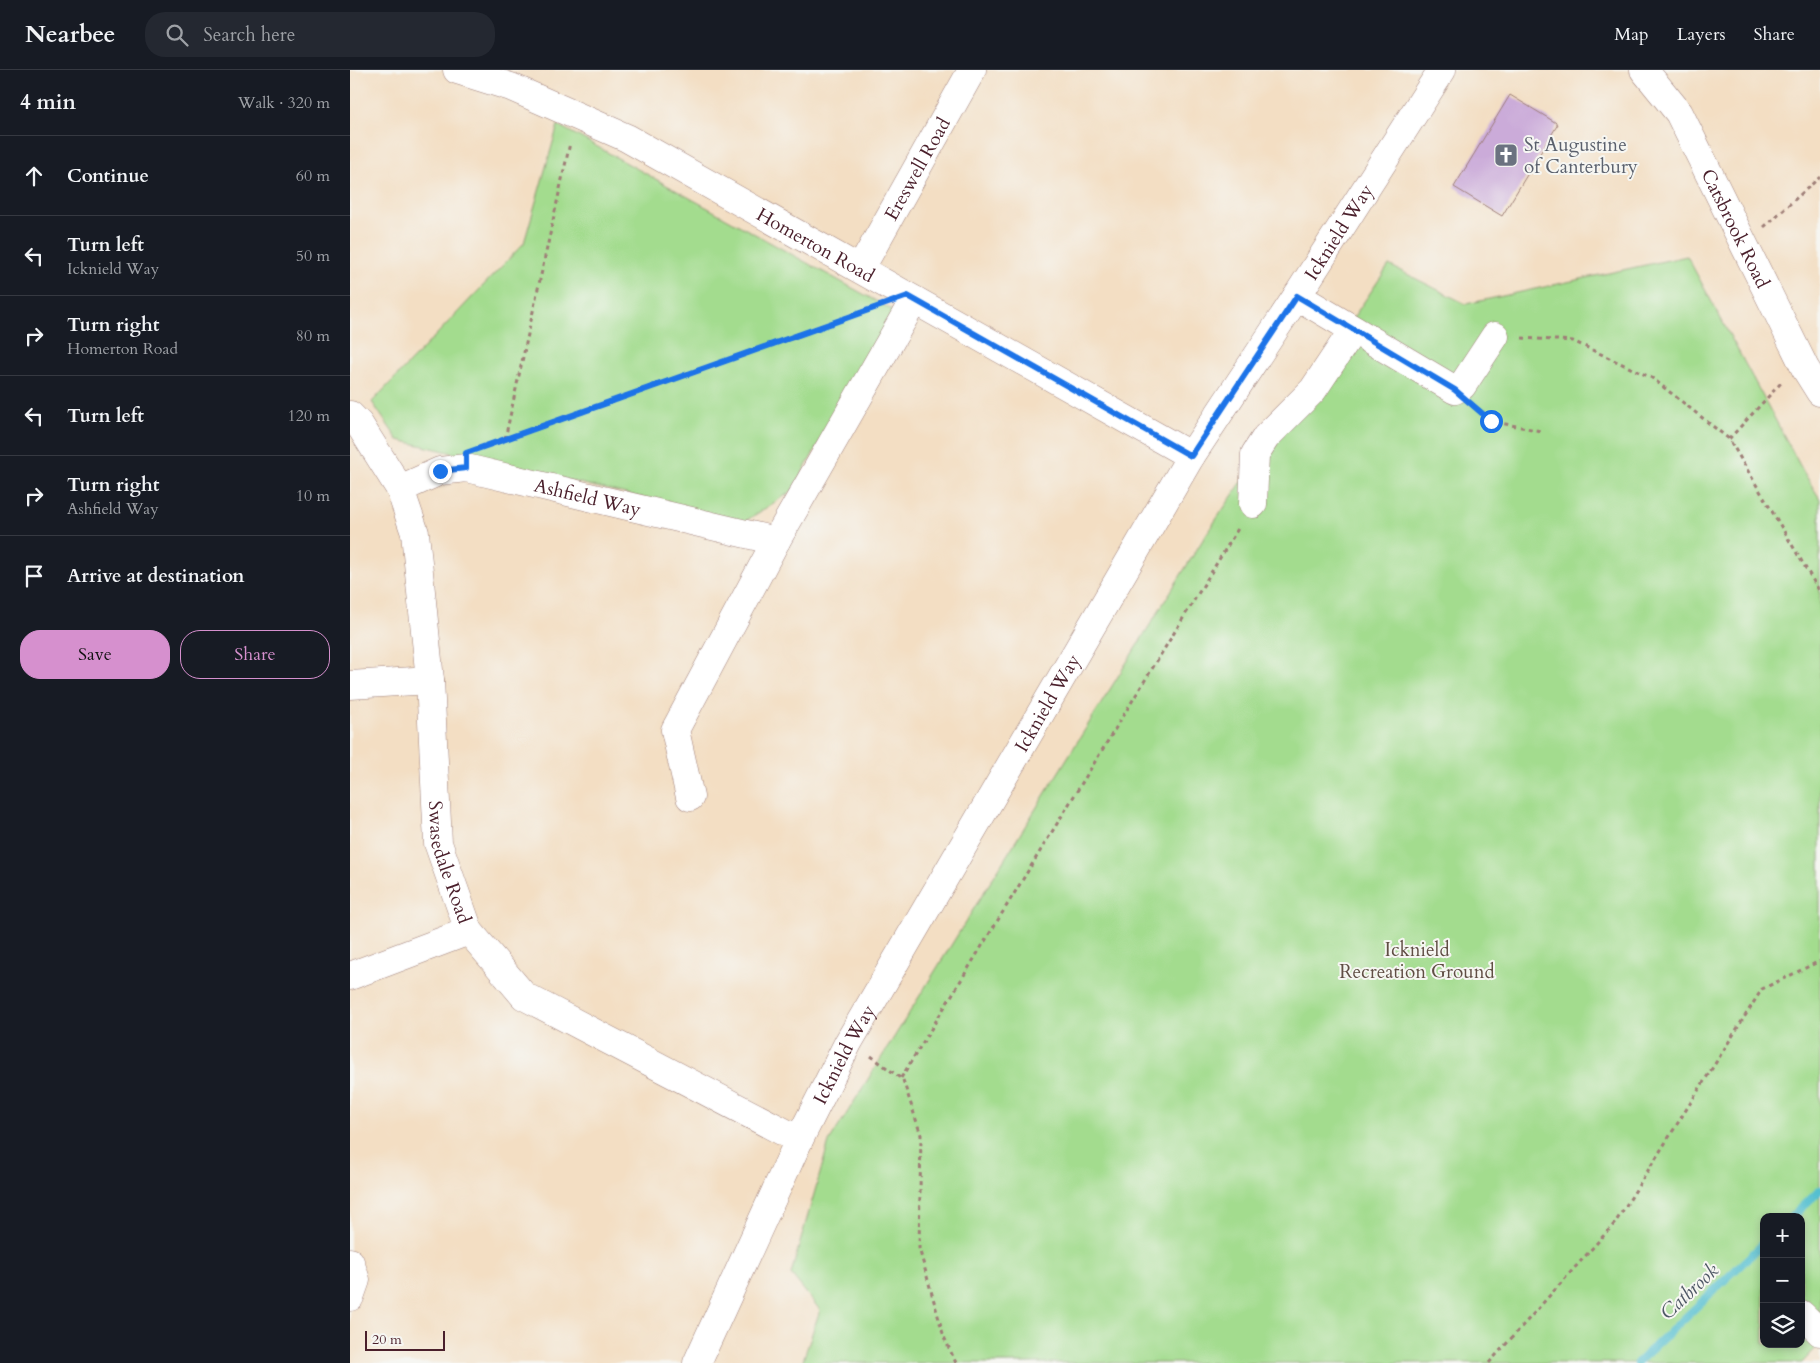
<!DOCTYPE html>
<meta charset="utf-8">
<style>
body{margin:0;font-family:Cardo,serif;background:#242831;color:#f1f3f6}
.controls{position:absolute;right:15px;bottom:15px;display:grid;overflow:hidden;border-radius:10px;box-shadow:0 2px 8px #0003}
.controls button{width:45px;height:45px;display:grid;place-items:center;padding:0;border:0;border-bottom:1px solid #363941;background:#171b24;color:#f1f3f6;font:25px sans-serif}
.scale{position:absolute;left:15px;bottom:12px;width:80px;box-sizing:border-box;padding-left:5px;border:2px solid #4a1f2b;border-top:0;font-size:14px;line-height:18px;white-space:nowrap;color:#4a1f2b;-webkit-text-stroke:4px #f6f6f2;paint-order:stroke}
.stop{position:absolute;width:15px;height:15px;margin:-11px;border:4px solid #1a73e8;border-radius:50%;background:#fff}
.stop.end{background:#1a73e8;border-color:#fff;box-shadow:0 1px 5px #0008}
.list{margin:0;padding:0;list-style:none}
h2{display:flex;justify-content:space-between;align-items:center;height:65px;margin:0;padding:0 20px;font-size:21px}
h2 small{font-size:16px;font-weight:400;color:#9ea1a6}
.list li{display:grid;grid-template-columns:32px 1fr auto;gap:15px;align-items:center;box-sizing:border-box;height:80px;padding:0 20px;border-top:1px solid #363941}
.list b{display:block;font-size:19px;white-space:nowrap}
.list p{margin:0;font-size:16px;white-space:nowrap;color:#9ea1a6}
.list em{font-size:16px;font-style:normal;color:#9ea1a6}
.actions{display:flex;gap:10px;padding:15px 20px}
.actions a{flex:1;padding:11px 0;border:1px solid #d690ce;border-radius:20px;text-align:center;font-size:18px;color:#d690ce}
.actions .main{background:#d690ce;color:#111}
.icon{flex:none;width:28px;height:28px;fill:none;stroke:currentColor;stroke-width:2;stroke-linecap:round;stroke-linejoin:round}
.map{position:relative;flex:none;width:1470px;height:1293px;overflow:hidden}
header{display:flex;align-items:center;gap:30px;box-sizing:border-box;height:70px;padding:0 25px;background:#171b24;border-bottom:1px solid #363941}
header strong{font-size:24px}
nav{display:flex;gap:28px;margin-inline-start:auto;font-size:18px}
.search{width:350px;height:45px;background:#242831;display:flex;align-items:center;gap:12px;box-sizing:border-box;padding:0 18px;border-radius:20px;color:#9ea1a6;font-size:19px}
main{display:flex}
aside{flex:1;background:#171b24}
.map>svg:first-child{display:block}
.green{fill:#a3dc8e;stroke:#767e5c;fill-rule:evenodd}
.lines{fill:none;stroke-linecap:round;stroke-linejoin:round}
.stream{stroke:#55bfd0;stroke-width:8}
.building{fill:#cbabd9}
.minor-casing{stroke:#9e7e77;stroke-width:29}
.path{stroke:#9e7e77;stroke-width:3;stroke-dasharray:4 4;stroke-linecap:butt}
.minor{stroke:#fff;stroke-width:28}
.route{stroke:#1a73e8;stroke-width:6}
.labels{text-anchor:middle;stroke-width:4;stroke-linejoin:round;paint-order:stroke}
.worship-label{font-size:19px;fill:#5b616d;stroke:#f6f6f2;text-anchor:start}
.street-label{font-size:19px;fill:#4a1f2b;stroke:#f6f6f2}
.park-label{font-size:19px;fill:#604e44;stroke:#f6f6f2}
.water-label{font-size:20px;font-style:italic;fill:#4e5765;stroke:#f6f6f2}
</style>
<header>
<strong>Nearbee</strong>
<div class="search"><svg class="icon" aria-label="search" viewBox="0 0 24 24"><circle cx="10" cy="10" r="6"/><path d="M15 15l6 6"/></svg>Search here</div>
<nav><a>Map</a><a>Layers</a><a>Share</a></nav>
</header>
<main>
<aside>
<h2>4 min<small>Walk · 320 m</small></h2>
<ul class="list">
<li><svg class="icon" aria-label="ahead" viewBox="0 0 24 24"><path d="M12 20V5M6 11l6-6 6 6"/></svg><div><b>Continue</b></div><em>60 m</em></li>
<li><svg class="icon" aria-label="left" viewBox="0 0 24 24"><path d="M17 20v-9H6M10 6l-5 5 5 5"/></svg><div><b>Turn left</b><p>Icknield Way</p></div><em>50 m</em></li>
<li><svg class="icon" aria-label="right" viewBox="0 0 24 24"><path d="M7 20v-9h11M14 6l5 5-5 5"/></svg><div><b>Turn right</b><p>Homerton Road</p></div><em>80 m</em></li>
<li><svg class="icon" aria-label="left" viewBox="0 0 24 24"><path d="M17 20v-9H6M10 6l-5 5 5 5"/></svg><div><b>Turn left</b></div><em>120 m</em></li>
<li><svg class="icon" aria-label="right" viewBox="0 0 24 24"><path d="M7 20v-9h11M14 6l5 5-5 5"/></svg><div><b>Turn right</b><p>Ashfield Way</p></div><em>10 m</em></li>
<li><svg class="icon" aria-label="arrive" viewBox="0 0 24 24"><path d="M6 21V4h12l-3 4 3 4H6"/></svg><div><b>Arrive at destination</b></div></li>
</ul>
<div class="actions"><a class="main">Save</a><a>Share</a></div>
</aside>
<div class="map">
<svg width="1470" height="1293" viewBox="0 0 1470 1293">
<rect width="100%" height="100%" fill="#f6f6f2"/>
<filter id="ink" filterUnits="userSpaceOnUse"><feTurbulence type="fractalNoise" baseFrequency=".02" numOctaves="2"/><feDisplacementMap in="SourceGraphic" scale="10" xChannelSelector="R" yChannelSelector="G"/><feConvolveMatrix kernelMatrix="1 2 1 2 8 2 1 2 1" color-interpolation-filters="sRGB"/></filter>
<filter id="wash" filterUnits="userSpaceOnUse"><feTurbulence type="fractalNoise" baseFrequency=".0096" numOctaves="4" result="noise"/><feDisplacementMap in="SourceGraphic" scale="20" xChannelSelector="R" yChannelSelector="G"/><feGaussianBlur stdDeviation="1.12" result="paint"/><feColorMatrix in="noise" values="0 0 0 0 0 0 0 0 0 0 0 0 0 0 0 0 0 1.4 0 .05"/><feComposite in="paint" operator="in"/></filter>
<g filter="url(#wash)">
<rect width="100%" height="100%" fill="#f3dec3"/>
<path class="green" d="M 208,55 L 544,241 L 442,421 L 394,452 L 48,370 L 22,332 L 174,173 Z
M 1337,186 L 1453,401 L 1470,429 L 1470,1274 L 1452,1293 L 452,1293 L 470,1240 L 441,1204 L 479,1072 L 857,463 L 1039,195 L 1116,234 ZM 1414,1147 L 1451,1147 L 1451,1274 L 1414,1274 Z"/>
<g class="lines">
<path class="stream" d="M 1442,1147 L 1470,1120
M 1287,1293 L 1414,1173"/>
</g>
<g id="blocks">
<path class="building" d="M 1160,25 L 1208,54 L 1152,146 L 1104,117 Z"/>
</g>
</g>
<g filter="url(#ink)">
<use href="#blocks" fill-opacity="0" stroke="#9e7e77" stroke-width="1"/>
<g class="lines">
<g class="minor-casing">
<g id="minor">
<path id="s1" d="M 107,0 L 161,17 L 277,68 L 841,386"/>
<path id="s2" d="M 1294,0 L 1329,43 L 1455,298 L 1470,322"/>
<path id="s3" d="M 511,198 L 622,0"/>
<path d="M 947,226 L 1105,320 L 1112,316 L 1145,266"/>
<path id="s4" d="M 0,345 L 9,354 L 50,419 L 65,463 L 80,610 L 88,773 L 119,861 L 174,926 L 449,1070"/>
<path id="s5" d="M 50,419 L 90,401 L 116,398 L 426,471"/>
<path d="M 903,434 L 905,384 L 916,367 L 963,320 L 1003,260"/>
<path d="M 0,615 L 80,610"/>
<path d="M 340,727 L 325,660 L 426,471 L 564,230"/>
<path d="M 0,906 L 119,861"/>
<path d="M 0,1192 L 6,1210 L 0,1227"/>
<path d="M 1451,1244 L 1470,1262"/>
<path id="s6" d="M 347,1293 L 449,1070 L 498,973 L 841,386 L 947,226 L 1092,0"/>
</g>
</g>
<path class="path" d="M 1414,157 L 1470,107
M 1172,268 L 1223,271 L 1302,308 L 1379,369 L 1470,522
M 1127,339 L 1141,351 L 1191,361
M 155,369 L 220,73
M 1379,369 L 1431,313
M 139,375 L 524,238
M 521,986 L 553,1010 L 571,1065 L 569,1178 L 594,1267 L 606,1293
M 551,1008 L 889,457
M 1139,1293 L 1265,1153 L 1412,919 L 1470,891"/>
<use href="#minor" class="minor"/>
</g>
</g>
<g class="lines" filter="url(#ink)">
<path class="route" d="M 90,401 L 116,398 L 116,383 L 558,226 L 841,386 L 947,226 L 1105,320 L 1141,351"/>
</g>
<defs>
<g id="church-square" transform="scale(1.25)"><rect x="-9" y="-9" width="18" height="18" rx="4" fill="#6b7280" stroke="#f6f6f2"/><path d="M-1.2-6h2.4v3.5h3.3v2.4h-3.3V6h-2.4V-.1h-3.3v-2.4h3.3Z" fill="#fff"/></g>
</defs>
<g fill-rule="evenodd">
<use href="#church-square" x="1156" y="85"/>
</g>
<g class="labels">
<g class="worship-label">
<text x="1174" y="81">St Augustine<tspan x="1174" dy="22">of Canterbury</tspan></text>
</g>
<g class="street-label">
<text dy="7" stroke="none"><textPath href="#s3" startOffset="114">Ereswell Road</textPath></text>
<text dy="7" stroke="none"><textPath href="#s2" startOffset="184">Catsbrook Road</textPath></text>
<text dy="7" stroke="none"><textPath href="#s6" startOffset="1302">Icknield Way</textPath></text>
<text dy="7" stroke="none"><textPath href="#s1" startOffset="400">Homerton Road</textPath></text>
<text dy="7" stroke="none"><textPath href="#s5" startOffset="195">Ashfield Way</textPath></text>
<text dy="7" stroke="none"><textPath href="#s6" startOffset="748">Icknield Way</textPath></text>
<text dy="7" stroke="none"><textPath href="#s4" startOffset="468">Swasedale Road</textPath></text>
<text dy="7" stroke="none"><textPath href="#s6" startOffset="342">Icknield Way</textPath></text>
</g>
<g class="park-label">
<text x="1067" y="886">Icknield<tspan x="1067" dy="22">Recreation Ground</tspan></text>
</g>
<g class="water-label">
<text transform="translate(1339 1221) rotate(-43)" y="7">Catbrook</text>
</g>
</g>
</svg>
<div class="controls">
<button>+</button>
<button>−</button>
<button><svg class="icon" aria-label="layers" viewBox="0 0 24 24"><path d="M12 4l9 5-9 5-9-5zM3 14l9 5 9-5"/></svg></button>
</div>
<div class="scale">20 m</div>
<div class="stop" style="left:1141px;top:351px"></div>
<div class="stop end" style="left:90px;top:401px"></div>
</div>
</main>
